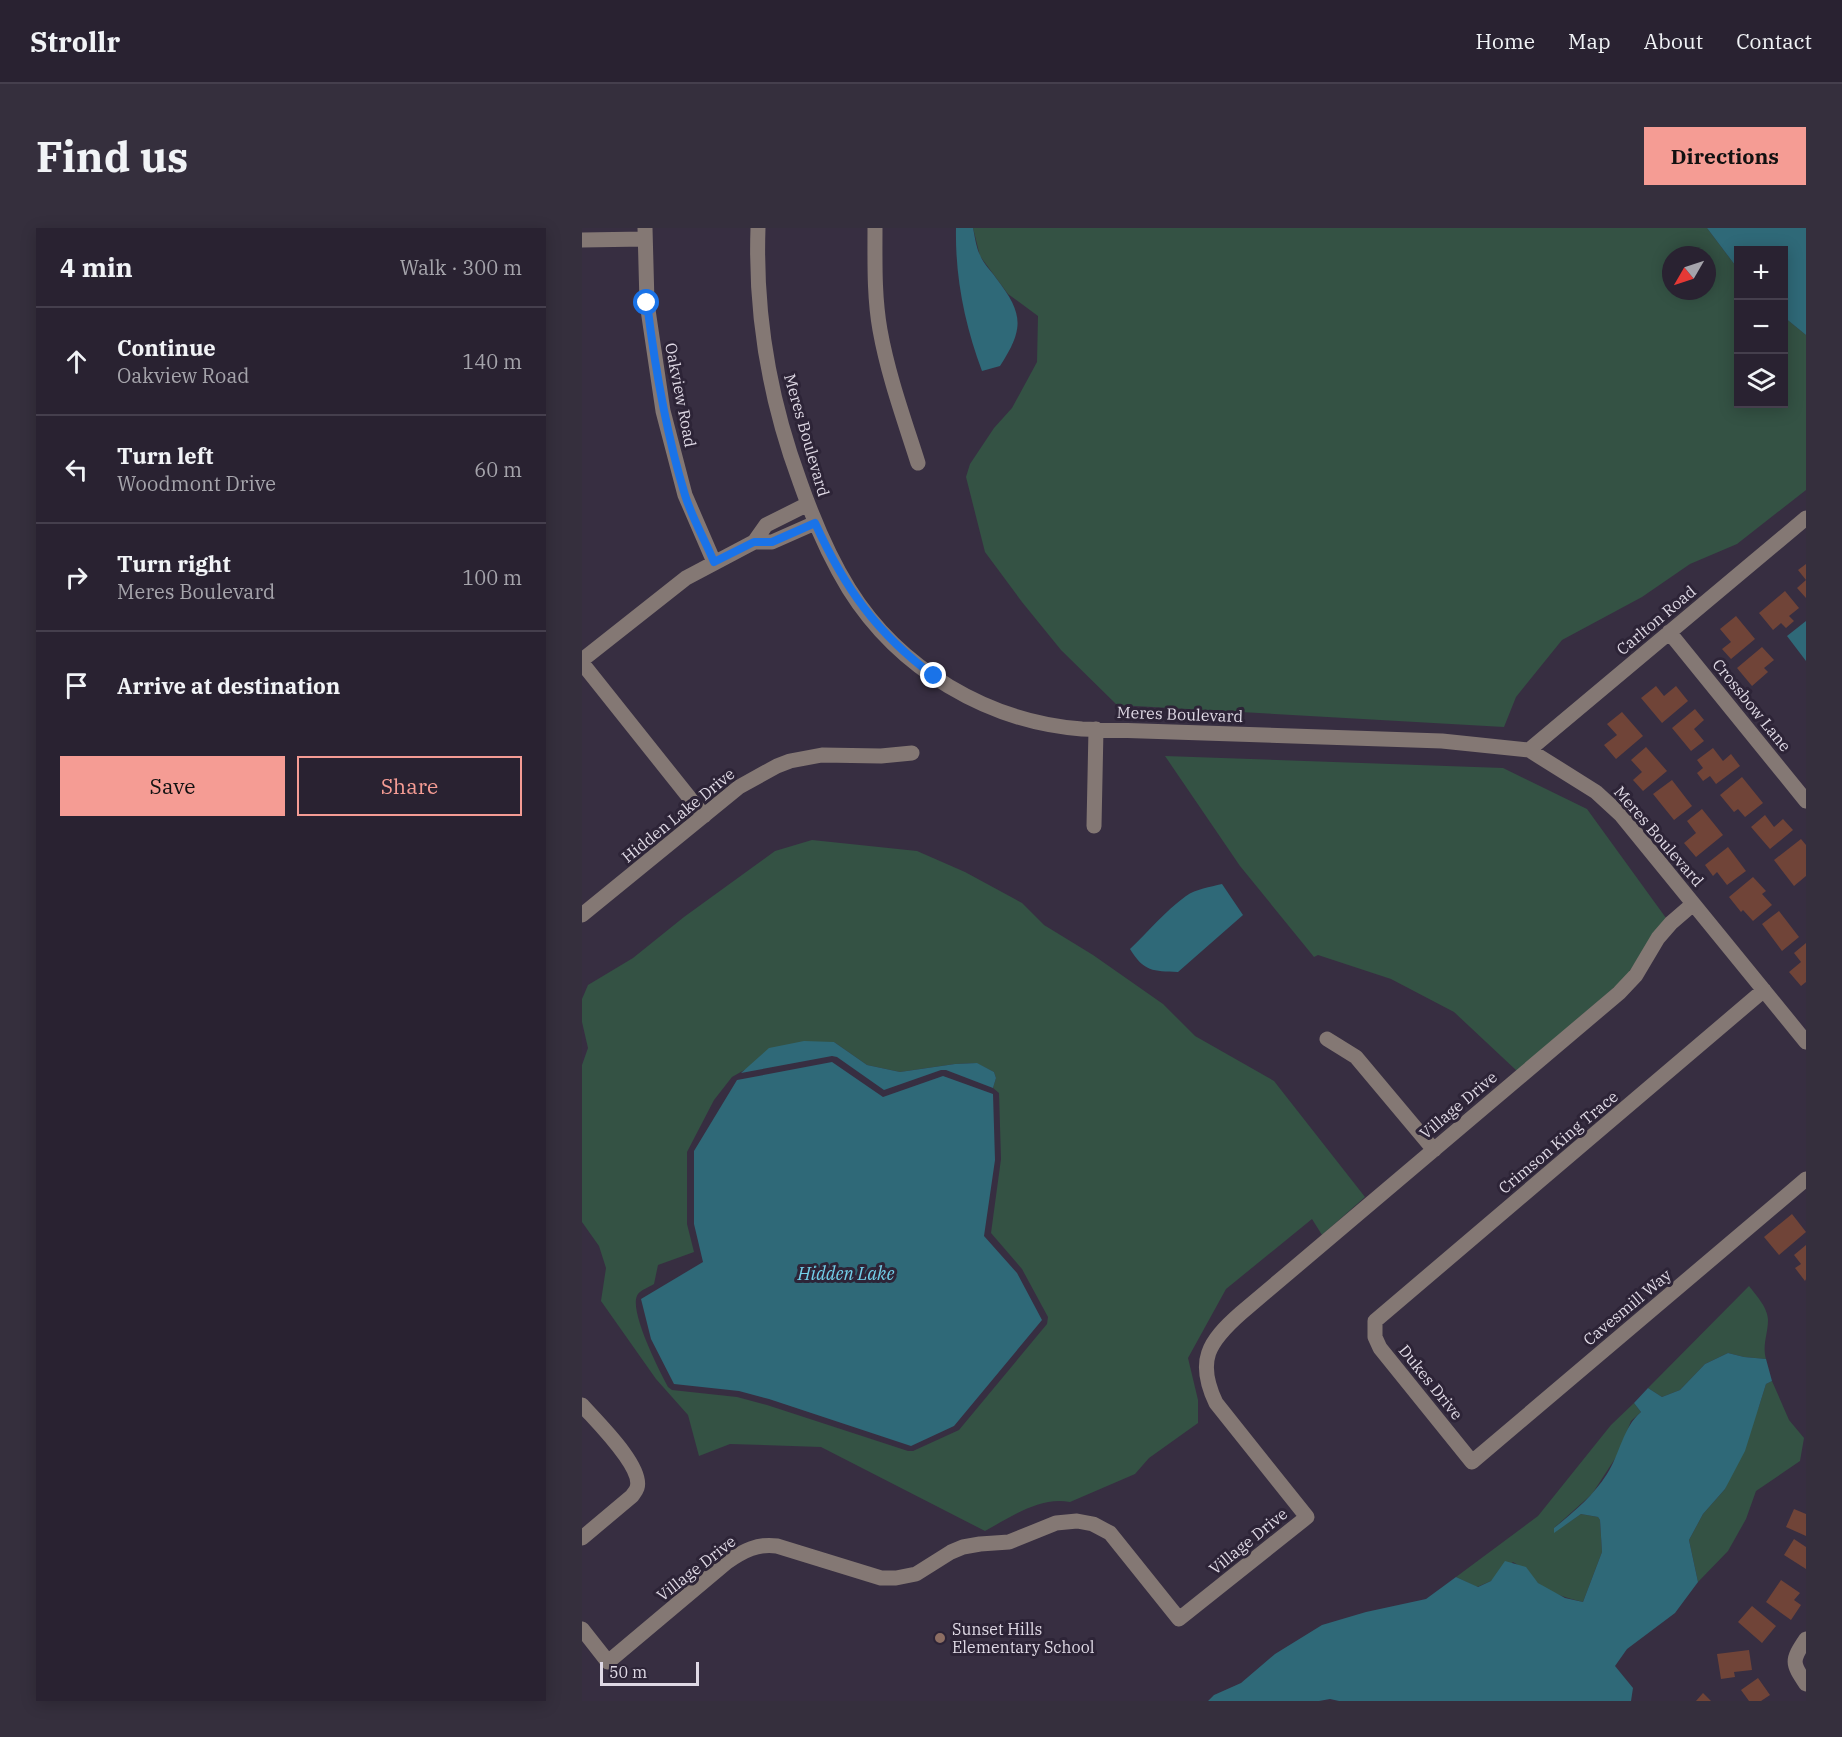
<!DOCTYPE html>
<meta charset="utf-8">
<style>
body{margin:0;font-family:"IBM Plex Serif",serif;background:#352f3d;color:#f1f3f6}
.controls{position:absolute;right:18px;top:18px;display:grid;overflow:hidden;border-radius:0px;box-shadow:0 3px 15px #0003}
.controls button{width:54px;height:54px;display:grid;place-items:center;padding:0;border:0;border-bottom:2px solid #453f4d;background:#292231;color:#f1f3f6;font:30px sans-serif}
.compass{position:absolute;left:1080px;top:18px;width:54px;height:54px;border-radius:50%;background:#292231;box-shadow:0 3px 15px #0003;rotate:231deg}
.scale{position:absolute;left:18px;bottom:15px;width:99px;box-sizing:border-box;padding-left:6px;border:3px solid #dfd9e5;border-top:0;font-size:16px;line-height:21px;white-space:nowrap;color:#dfd9e5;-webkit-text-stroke:4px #2d2437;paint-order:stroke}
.stop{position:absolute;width:18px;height:18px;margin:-14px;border:4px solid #1a73e8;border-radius:50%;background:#fff}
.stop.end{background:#1a73e8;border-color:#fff;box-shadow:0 2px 6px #0008}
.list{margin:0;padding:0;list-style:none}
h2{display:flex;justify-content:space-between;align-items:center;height:78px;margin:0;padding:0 24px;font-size:26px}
h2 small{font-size:20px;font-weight:400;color:#a5a4ab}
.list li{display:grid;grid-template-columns:39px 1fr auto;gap:18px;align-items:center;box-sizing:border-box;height:108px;padding:0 24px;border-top:2px solid #453f4d}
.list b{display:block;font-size:22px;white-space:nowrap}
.list p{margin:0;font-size:20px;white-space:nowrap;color:#a5a4ab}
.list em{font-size:20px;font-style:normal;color:#a5a4ab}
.actions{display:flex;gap:12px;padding:18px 24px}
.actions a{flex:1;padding:14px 0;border:2px solid #f59c94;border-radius:0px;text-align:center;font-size:21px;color:#f59c94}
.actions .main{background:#f59c94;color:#111}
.icon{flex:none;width:33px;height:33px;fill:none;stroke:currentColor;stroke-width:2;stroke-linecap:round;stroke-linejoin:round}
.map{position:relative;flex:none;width:1224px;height:1473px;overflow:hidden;border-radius:0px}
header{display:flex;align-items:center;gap:36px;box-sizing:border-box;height:84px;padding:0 30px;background:#292231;border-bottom:2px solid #453f4d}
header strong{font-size:28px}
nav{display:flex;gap:33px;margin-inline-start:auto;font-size:21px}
.intro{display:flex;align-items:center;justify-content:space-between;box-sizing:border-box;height:144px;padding:0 36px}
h1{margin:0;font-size:42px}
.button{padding:15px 27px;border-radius:0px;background:#f59c94;color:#111;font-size:21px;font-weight:700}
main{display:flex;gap:36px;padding:0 36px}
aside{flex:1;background:#292231;border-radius:0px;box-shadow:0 3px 15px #0003}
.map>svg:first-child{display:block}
.green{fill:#345244;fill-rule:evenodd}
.water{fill:#2f6978}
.building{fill:#704438}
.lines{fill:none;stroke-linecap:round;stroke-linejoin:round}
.minor{stroke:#847874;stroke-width:15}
.route{stroke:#1a73e8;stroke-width:8}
.education-dot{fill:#8d6e63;stroke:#2d2437;stroke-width:2}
.labels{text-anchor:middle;stroke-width:6;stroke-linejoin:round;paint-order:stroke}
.street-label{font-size:16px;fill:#dfd9e5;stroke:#2d2437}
.poi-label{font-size:16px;fill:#dfd9e5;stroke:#2d2437;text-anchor:start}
.water-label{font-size:18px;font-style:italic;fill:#73cfe9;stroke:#2d2437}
</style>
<header>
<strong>Strollr</strong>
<nav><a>Home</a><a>Map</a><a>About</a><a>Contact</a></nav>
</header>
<div class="intro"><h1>Find us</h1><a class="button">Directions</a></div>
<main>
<aside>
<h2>4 min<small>Walk · 300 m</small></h2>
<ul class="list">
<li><svg class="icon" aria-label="ahead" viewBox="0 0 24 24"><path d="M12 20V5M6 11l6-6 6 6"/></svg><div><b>Continue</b><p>Oakview Road</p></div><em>140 m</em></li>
<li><svg class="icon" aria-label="left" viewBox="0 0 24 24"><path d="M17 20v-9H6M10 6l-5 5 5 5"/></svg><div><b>Turn left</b><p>Woodmont Drive</p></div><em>60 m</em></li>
<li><svg class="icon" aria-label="right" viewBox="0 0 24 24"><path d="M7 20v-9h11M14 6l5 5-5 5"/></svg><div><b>Turn right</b><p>Meres Boulevard</p></div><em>100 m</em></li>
<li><svg class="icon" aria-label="arrive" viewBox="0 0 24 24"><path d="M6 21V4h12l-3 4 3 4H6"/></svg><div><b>Arrive at destination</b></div></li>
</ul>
<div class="actions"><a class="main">Save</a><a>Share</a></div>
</aside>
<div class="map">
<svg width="1224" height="1473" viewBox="0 0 1224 1473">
<rect width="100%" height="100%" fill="#372e41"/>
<path class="green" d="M 391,0 L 1125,0 L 1156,41 L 1156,176 L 1202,176 L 1202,89 L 1224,107 L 1224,262 L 1155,316 L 1108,336 L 1060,369 L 980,412 L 934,469 L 922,499 L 535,477 L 479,422 L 440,374 L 403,324 L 384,249 L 388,236 L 412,200 L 430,180 L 455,134 L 456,88 L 426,66 L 398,28 ZM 1089,27 L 1125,27 L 1125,63 L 1089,63 Z
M 583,528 L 921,540 L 1005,581 L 1084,690 C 1067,709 1057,731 1042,751 L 935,843 L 872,784 L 809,751 L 736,727 L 732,729 L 658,638 Z
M 230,612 L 335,623 L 383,644 L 440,675 L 462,697 L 511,727 L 581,776 L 613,808 L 692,853 L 783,969 L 740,1007 L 730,991 L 644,1061 L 606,1130 L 616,1172 L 616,1195 L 567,1230 L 553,1246 L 488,1274 C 458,1268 429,1289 403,1303 L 239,1219 L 148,1216 L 117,1228 L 106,1187 L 74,1151 L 19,1073 L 24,1040 L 17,1018 L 0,994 L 0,837 L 6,820 L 0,794 L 0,771 L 6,757 L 51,730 L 102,689 L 193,623 ZM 252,814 L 285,837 L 318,844 L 373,836 L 394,835 L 412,844 L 414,850 L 411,860 L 417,865 L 419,931 L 409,1005 L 440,1041 L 466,1089 L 465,1096 L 377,1202 L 331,1223 L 326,1223 L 185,1177 L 155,1169 L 90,1162 L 86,1159 C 78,1144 45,1080 56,1066 C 59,1062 67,1059 72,1056 L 76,1037 L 112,1024 L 105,996 L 105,924 L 132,872 L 150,849 L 164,841 Z
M 1167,1058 C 1174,1067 1186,1080 1186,1092 C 1186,1106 1180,1117 1184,1131 L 1162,1129 L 1146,1125 L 1123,1136 L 1098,1162 L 1080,1169 L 1066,1160 Z
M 1190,1153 L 1207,1192 L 1222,1210 L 1218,1233 L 1174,1263 L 1164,1291 L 1146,1323 L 1116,1354 L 1107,1312 L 1121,1286 L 1143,1261 L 1177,1178 L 1184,1156 Z
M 1052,1175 L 1059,1184 L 1049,1193 L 1036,1226 L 1010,1266 L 972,1300 L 983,1297 L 999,1286 L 1016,1289 L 1018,1292 L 1020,1324 L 1001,1374 C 986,1370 969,1366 957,1356 C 948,1348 942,1340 931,1334 L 909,1353 L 895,1359 L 874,1349 L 956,1288 L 1029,1197 Z"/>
<path class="water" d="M 374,0 L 391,0 C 393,9 394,19 398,27 C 401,35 409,43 414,50 C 441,85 443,100 418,138 L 400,143 C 383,97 373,50 374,0 Z
M 1125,0 L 1224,0 L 1224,107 L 1202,89 L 1202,22 L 1156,22 L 1156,41 Z
M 1224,393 L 1224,433 L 1205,408 Z
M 640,656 L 661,687 L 596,744 C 571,743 562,744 548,721 C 566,704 583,683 604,668 C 614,661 628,659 640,656 Z
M 222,813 L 252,814 L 285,837 L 318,844 L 373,836 L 395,835 L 412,844 L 414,850 L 411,860 L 364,842 L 359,842 L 302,862 L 255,829 L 250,828 L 159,845 L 187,820 Z
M 250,834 L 301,869 L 361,848 L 411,866 L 413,932 L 402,1008 L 435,1045 L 460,1092 L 372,1198 L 329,1218 L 187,1171 L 157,1163 L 92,1156 L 69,1111 L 59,1071 L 121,1034 L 112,996 L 112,923 L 155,852 Z
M 1146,1125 L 1162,1129 L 1184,1131 L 1190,1153 L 1184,1156 L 1163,1223 L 1143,1261 L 1121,1286 L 1107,1312 L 1116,1354 L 1093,1385 L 1045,1421 L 1033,1438 L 1051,1460 L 1049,1473 L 757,1473 L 748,1471 L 737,1473 L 626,1473 L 632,1467 L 659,1455 L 693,1426 L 740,1397 L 784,1384 L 844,1371 L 874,1349 L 896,1359 L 909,1353 L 923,1333 L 944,1339 L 956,1355 L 983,1370 L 1001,1374 L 1020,1324 L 1018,1292 L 1016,1289 L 999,1286 L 972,1305 L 972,1300 C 992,1284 1011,1268 1025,1246 C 1038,1226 1041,1199 1059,1184 L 1052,1175 L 1066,1160 L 1080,1169 L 1098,1162 L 1123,1136 Z"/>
<path class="building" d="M 1224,336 L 1224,352 L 1216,342 Z
M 1224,352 L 1224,370 L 1215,360 Z
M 1203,363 L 1217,380 L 1207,388 L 1212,393 L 1204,400 L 1199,395 L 1191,402 L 1177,385 Z
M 1154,388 L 1173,411 L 1149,431 L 1140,421 L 1149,414 L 1138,401 Z
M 1180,419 L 1192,432 L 1182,440 L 1186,444 L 1170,458 L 1155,440 Z
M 1074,458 L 1082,468 L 1094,458 L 1106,473 L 1080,495 L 1059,470 Z
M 1113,481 L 1122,492 L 1112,501 L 1122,513 L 1109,523 L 1090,500 Z
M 1040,484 L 1061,508 L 1034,531 L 1022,517 L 1035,507 L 1025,496 Z
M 1064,519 L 1085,543 L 1061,563 L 1051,552 L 1060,544 L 1049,532 Z
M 1131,520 L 1141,533 L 1149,526 L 1158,538 L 1134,556 L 1128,548 L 1121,553 L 1115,545 L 1121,540 L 1115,532 Z
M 1160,549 L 1181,575 L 1163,589 L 1156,581 L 1152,584 L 1138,567 Z
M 1090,552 L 1110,578 L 1092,592 L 1071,566 Z
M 1120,581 L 1141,607 L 1114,629 L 1102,615 L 1114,605 L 1105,593 Z
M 1183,587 L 1192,599 L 1201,591 L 1211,602 L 1188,621 L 1169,599 Z
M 1219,611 L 1224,617 L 1224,648 L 1212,658 L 1192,632 Z
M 1146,619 L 1164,643 L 1145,657 L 1135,644 L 1131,648 L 1123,637 Z
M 1171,649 L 1184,663 L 1180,666 L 1190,677 L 1171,693 L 1161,682 L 1159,684 L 1147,669 Z
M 1197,683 L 1217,709 L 1200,723 L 1180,696 Z
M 1224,715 L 1224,754 L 1219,758 L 1207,744 L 1219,734 L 1212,725 Z
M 1210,986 L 1224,1004 L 1197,1027 L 1182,1009 Z
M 1224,1017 L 1224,1051 L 1223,1053 L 1213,1040 L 1219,1036 L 1212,1027 Z
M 1212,1281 L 1224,1286 L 1224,1308 L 1204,1299 Z
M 1212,1311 L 1224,1319 L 1224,1341 L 1202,1327 Z
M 1199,1352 L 1218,1365 L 1212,1372 L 1219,1377 L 1209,1392 L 1184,1374 Z
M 1170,1378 L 1194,1398 L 1180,1415 L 1156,1394 Z
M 1167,1422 L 1170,1442 L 1152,1444 L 1153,1449 L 1139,1451 L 1135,1426 Z
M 1176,1450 L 1188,1467 L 1179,1473 L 1167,1473 L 1159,1462 Z
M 1121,1465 L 1129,1473 L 1114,1473 Z"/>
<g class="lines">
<path class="minor" d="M 63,0 L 65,75 L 81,183 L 103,267 L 132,334
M 176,0 C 173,86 188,173 218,254 C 231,291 246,327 267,361 C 317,441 406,494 500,501 L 860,513 L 947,522 L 1014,564 L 1039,587 L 1224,814
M 293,0 C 293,34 292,68 298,102 C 306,147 322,191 336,235
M 0,12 L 63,11
M 226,276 L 184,297 L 172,314 L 190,314 L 233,295
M 1087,404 L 1224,573
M 0,432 L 104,350 L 172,314
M 0,435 L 122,588
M 947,522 L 1224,290
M 512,598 L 514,501
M 0,687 L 157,559 L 195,538 L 208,533 L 240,527 L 299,528 L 330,525
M 1182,762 L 793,1093 L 793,1109 L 798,1120 L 890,1234 L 1224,951
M 745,811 L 774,829 L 852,922
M 0,1177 C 14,1193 62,1239 55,1260 C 54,1263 52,1265 50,1268 L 0,1310
M 0,1401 L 26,1434 L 145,1334 C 161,1323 176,1315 195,1318 L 299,1350 L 314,1350 L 334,1346 L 369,1324 L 381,1319 L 398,1316 L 427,1314 L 474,1295 L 495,1293 L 511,1296 L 528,1305 L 597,1391 L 725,1289 L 634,1175 C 614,1133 626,1114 659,1085 L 1037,765 L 1054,747 L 1076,710 L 1089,695 L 1111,676
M 1224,1411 C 1209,1433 1210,1435 1224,1456"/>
</g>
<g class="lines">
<path class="route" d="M 65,75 C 73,140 84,205 103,267 C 110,290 123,312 132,334 L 172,314 L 190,314 L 233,295 C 262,359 295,406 352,448"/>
</g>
<circle class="education-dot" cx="358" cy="1410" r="6"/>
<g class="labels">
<g class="street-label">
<text transform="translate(99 167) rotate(79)" y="6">Oakview Road</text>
<text transform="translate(225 207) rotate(74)" y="6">Meres Boulevard</text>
<text transform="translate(1074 392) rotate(-40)" y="6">Carlton Road</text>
<text transform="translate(1170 477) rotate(51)" y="6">Crossbow Lane</text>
<text transform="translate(598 486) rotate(2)" y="6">Meres Boulevard</text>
<text transform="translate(96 587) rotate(-39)" y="6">Hidden Lake Drive</text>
<text transform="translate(1077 608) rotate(49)" y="6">Meres Boulevard</text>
<text transform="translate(876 877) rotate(-40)" y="6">Village Drive</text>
<text transform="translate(976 914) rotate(-40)" y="6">Crimson King Trace</text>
<text transform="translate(1045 1079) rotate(-40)" y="6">Cavesmill Way</text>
<text transform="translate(849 1154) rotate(51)" y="6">Dukes Drive</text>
<text transform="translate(666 1313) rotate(-39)" y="6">Village Drive</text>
<text transform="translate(114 1340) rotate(-38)" y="6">Village Drive</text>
</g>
<g class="poi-label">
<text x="370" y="1407">Sunset Hills<tspan x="370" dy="18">Elementary School</tspan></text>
</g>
<g class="water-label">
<text x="264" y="1052">Hidden Lake</text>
</g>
</g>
</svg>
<div class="controls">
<button>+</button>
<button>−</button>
<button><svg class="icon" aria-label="layers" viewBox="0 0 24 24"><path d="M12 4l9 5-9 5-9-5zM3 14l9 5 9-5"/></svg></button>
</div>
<svg class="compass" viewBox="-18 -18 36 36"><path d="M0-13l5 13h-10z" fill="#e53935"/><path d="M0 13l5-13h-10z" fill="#a5a4ab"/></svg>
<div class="scale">50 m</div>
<div class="stop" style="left:65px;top:75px"></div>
<div class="stop end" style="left:352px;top:448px"></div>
</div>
</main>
